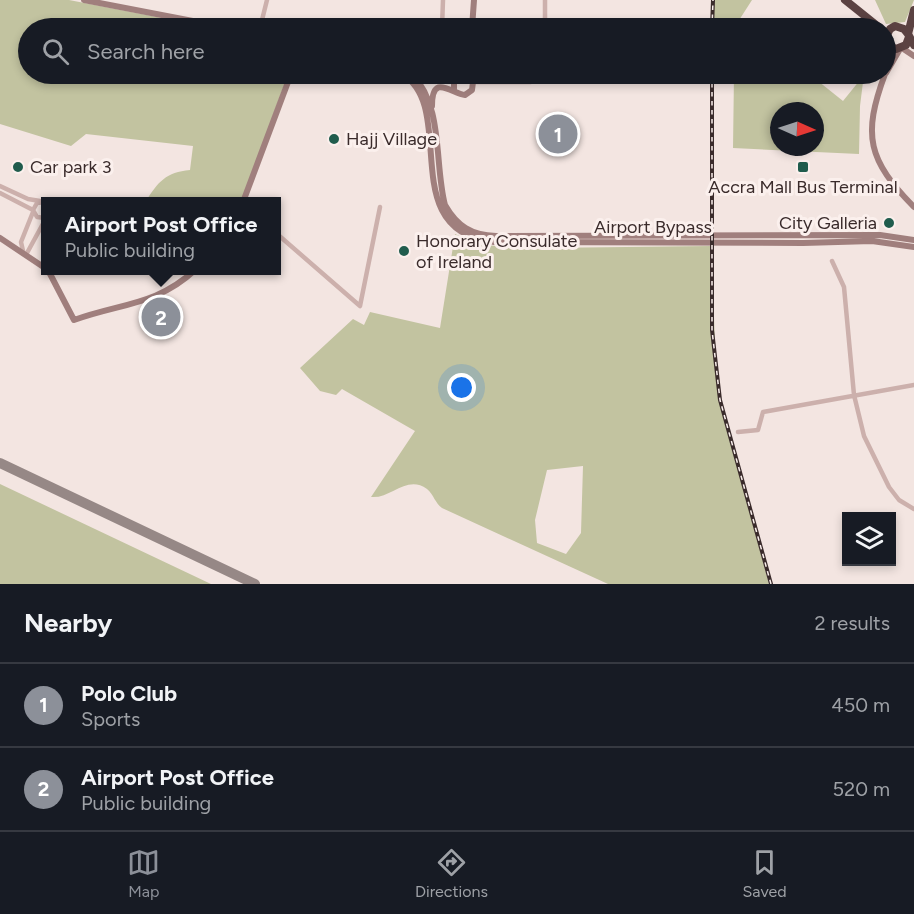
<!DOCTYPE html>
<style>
body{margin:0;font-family:Figtree,sans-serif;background:#242831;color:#f1f3f6}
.controls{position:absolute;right:18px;bottom:18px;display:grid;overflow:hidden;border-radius:0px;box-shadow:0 3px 9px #0003}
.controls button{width:54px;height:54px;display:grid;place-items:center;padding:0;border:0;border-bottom:2px solid #363941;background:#171b24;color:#f1f3f6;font:30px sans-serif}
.compass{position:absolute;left:770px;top:102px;width:54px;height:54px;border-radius:50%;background:#171b24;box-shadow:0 3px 9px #0003;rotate:93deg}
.you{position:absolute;left:462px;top:388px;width:21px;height:21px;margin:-15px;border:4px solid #fff;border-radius:50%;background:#1a73e8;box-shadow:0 0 0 9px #1a73e833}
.badge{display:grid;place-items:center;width:39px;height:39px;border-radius:50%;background:#8c9099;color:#fff;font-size:20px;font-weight:700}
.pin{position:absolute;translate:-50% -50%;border:3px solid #fff;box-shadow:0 2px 6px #0006}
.popup{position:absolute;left:41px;top:197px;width:240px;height:78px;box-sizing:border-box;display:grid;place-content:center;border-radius:0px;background:#171b24;filter:drop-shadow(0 2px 4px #0005);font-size:20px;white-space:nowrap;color:#9ea1a6}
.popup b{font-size:22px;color:#f1f3f6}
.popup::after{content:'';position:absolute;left:50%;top:100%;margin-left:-12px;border:12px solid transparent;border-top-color:#171b24}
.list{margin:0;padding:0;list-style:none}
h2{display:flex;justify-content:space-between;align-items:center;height:78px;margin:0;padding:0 24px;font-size:26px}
h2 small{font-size:20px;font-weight:400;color:#9ea1a6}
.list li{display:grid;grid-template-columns:39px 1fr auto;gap:18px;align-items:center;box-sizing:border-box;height:84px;padding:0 24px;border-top:2px solid #363941}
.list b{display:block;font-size:22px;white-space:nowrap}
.list p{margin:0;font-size:20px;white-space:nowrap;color:#9ea1a6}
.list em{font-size:20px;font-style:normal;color:#9ea1a6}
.icon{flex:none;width:33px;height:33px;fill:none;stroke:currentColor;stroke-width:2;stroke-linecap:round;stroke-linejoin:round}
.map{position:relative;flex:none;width:914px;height:584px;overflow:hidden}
.search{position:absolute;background:#171b24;box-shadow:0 3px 9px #0003;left:18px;right:18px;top:18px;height:66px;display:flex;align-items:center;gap:15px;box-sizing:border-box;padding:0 21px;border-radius:33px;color:#9ea1a6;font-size:22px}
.sheet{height:246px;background:#171b24}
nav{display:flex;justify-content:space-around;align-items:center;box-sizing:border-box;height:84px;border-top:2px solid #363941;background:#171b24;font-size:16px;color:#9ea1a6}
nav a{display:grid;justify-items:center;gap:3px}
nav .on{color:#8c9099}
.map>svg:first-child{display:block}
.green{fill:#c2c3a0;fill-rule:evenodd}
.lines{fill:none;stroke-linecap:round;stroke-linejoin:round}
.taxiway{stroke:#968886;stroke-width:10}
.street{stroke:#ccb0ac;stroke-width:4.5}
.secondary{stroke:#a07f7d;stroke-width:6}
.highway{stroke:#5b4242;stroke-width:8}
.rail-casing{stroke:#3a2b2b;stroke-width:4}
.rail{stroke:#fbf0ed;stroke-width:1.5;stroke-dasharray:4.5;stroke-linecap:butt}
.poi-dot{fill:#205c4d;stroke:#fbf0ed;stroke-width:2}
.labels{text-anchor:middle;stroke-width:6;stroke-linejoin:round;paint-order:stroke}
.poi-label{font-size:18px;fill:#3a2b2b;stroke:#fbf0ed;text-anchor:start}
.street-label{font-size:18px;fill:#3a2b2b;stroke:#fbf0ed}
</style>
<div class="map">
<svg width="914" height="584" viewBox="0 0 914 584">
<rect width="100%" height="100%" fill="#f3e5e1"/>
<path class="green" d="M 0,0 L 69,0 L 214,28 L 28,28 L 28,74 L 288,74 L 242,201 L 146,201 C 158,182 166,172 190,170 L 193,146 L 86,134 L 71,146 L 0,124 Z
M 714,0 L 752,0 L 734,28 L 714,28 Z
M 875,0 L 914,0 L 905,22 L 886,24 Z
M 734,74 L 781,74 L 791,83 L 799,74 L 816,74 L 820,77 L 818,81 L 843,101 L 860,80 L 857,74 L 864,74 L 860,106 L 859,154 L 733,148 ZM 779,111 L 815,111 L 815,147 L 779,147 Z
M 455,234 L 479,245 L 541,248 L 711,246 L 717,388 L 769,584 L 608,584 L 442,508 C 435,503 434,495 427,489 C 407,474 391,499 371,497 L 415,431 L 342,389 L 336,395 L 320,391 L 300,368 L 353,319 L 364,325 L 370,312 L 440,328 ZM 583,466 L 581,533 L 566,554 L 537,543 L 535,520 L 547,470 Z
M 0,484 L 211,584 L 0,584 Z"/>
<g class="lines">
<path class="taxiway" d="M 0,463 L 255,584"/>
<path class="street" d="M 260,28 L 267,0
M 442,28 L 443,0
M 545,28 L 545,0
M 473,82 L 531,82 L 533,74
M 0,186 L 28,199 L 40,201
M 0,193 L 33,210
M 45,202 L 37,203 L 33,210 L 37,217 L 45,218
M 276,233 L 360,306 L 380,207
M 23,251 L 21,242 L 33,212
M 27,253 L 45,220
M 832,261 L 844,287 L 854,395 L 864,436 L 889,487 L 899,500 L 914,509
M 738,432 L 758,430 L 763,412 L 914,385"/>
<path class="secondary" d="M 84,0 L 229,28
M 472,28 L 474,0
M 902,48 L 914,56
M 886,73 L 900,49
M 402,74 C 459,108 394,232 494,242 L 803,243 L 872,241 L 914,247
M 412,74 C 444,107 434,163 445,205 C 457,226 471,235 496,236 L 880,235 L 914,240
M 443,74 L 458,77
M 885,74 C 862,136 868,160 914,207
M 432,106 C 432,72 452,94 465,95 L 472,90 L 473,82 L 466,76 L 458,77 L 454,83 L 454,89
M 243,202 L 291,74
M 0,238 L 45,268
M 48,270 L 74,320 C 120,303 156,306 195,270"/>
<path class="highway" d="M 845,0 L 880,28
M 914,10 L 908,34 L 914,45
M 886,37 L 888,45 L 896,49 L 906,45 L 909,37
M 886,37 L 890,29 L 895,26 L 904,29 L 908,34"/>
<g class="rail-casing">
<path id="rail" d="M 712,28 L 713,0
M 712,74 L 712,330 L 720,400 L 771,584"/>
</g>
<use href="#rail" class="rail"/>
</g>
<g class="poi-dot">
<circle cx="334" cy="139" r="6"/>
<circle cx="18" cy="167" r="6"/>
<rect x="797" y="161" width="12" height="12" rx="3"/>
<circle cx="889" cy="223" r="6"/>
<circle cx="404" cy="251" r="6"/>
</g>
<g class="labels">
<g class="poi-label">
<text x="346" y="145">Hajj Village</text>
<text x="30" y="173">Car park 3</text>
<text x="803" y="193" text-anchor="middle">Accra Mall Bus Terminal</text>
<text x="877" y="229" text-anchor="end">City Galleria</text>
<text x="416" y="247">Honorary Consulate<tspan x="416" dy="21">of Ireland</tspan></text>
</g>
<g class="street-label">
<text x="653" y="233">Airport Bypass</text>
</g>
</g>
</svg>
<div class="controls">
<button><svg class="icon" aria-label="layers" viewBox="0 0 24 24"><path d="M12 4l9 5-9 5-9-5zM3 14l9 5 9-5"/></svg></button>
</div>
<svg class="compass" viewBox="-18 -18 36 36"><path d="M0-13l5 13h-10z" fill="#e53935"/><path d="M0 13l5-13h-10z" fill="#9ea1a6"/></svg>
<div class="you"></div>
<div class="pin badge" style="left:558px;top:134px">1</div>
<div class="pin badge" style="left:161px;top:317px">2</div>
<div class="popup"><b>Airport Post Office</b>Public building</div>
<div class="search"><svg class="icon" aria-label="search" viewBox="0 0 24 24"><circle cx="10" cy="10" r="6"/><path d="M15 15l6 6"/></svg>Search here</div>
</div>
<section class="sheet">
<h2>Nearby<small>2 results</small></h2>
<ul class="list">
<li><span class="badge">1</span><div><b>Polo Club</b><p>Sports</p></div><em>450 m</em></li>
<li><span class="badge">2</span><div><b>Airport Post Office</b><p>Public building</p></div><em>520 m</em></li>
</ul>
</section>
<nav>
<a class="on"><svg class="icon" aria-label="map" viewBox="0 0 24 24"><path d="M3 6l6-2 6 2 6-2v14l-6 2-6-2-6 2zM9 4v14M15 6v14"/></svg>Map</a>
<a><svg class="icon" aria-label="directions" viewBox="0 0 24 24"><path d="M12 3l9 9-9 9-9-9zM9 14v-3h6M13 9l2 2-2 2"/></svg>Directions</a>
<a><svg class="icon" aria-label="saved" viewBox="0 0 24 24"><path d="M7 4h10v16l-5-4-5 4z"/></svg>Saved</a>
</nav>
